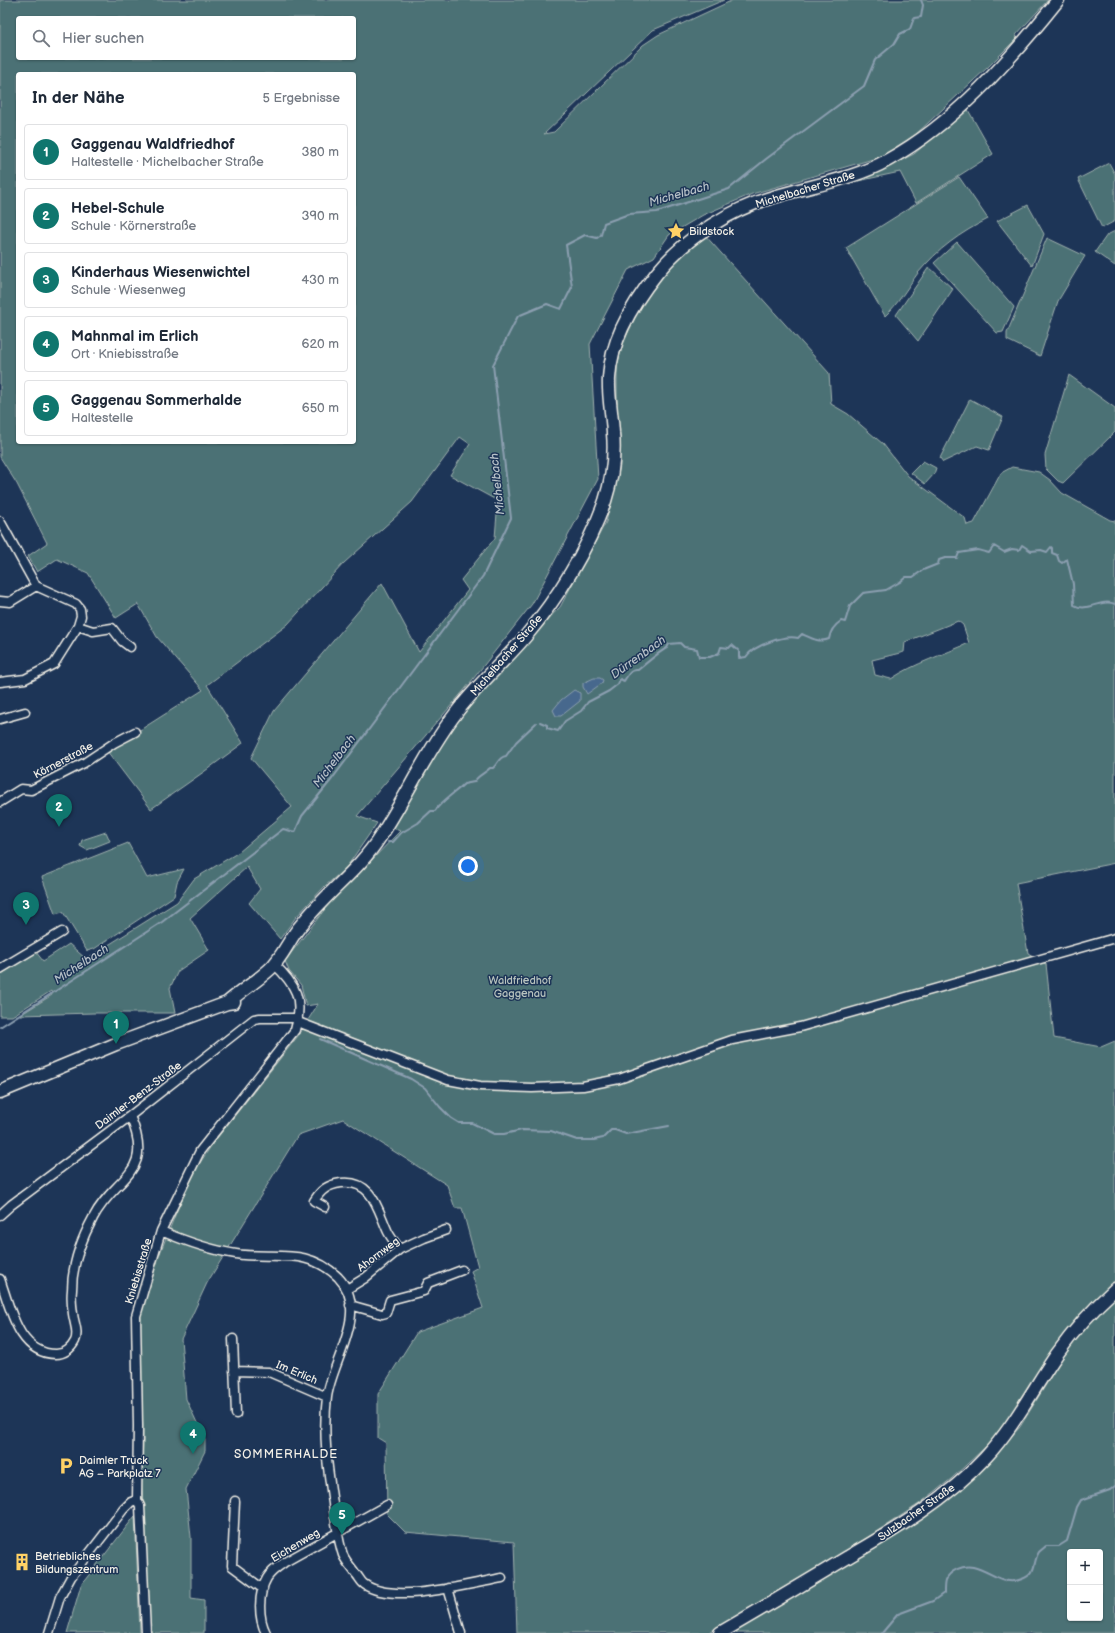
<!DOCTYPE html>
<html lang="de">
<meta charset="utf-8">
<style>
body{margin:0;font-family:"Balsamiq Sans",sans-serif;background:#f2f2f3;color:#1f2937}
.controls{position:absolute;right:12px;bottom:12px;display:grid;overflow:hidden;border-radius:4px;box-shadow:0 1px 3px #0004}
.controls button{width:36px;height:36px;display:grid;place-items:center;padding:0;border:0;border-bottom:1px solid #e0e1e3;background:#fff;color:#1f2937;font:20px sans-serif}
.you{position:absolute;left:468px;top:866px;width:14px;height:14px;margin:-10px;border:3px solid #fff;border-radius:50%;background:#1a73e8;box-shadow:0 0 0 6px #1a73e833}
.badge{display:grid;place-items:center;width:26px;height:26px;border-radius:50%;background:#0f766e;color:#fff;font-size:13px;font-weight:700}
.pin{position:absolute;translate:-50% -33px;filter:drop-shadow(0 1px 2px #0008)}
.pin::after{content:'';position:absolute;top:21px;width:14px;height:12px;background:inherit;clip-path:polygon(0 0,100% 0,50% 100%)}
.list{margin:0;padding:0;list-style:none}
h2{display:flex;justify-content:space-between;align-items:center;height:52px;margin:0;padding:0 16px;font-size:17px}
h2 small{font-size:13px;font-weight:400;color:#747a83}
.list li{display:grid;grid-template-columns:26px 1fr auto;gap:12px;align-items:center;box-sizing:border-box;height:56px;margin:0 8px 8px;padding:0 8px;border:1px solid #e0e1e3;border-radius:4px}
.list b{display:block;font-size:15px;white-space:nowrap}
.list p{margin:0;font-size:13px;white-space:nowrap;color:#747a83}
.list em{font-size:13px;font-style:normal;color:#747a83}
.icon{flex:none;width:22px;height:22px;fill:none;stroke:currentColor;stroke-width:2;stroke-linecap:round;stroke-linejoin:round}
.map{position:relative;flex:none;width:1115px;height:1633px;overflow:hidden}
.search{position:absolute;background:#fff;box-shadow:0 1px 3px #0004;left:16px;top:16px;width:340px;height:44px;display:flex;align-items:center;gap:10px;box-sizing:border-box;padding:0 14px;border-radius:4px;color:#747a83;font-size:15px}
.panel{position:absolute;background:#fff;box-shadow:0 1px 3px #0004;left:16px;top:72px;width:340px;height:372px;border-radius:4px}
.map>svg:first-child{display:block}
.green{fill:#4b7174;stroke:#a0b1ae;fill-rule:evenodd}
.water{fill:#47688d;stroke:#8c9fb1}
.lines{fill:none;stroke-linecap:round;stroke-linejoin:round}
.stream{stroke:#8c9fb1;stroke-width:2}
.street-casing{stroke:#f4f1e8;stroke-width:11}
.secondary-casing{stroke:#f4f1e8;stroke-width:15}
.street{stroke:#1d3557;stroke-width:8}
.secondary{stroke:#1d3557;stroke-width:12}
.labels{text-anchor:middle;stroke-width:3;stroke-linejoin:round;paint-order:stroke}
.street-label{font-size:11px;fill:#f4f1e8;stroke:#1d3557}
.poi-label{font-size:11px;fill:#f4f1e8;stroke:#1d3557;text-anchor:start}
.park-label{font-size:11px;fill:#b9c4bf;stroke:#1d3557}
.water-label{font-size:12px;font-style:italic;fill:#b7c1c8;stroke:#1d3557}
.neighbourhood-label{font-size:12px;letter-spacing:1px;fill:#f4f1e8;stroke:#1d3557}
</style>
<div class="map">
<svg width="1115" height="1633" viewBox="0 0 1115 1633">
<rect width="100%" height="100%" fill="#1d3557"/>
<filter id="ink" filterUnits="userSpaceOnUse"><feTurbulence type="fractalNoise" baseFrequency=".025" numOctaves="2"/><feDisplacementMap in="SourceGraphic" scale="8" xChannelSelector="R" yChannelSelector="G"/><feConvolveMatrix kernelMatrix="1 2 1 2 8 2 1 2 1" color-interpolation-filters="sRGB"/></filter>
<g filter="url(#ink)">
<path class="green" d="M 0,0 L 724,0 L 653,30 L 544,134 L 554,132 L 643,45 L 658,35 L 733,0 L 1048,0 L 1016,35 L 1017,38 L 987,68 L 915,135 L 880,157 L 752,194 L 703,215 L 669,235 L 654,257 L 628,270 L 590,344 L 598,479 L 532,604 L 466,688 L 357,816 L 377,823 L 346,868 L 325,886 L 296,917 L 280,939 L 249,903 L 260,889 L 247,867 L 190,918 L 209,950 L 178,971 L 170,988 L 175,1013 L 94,1013 L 20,1015 L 52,995 L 51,991 L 12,1016 L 0,1016 L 0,975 L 36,952 L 43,961 L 69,944 L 86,959 L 177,902 L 194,879 L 239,852 L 292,807 L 251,758 L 274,711 L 382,583 L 419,652 L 468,590 L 461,580 L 495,538 L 498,501 L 450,475 L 470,444 L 460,437 L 412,502 L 344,563 L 287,625 L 207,685 L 243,743 L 205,771 L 151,809 L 107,751 L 203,690 L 157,637 L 138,604 L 116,618 L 88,573 L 57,559 L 37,572 L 28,556 L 47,543 L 17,484 L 0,457 ZM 18,18 L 354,18 L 354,58 L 18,58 ZM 18,74 L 354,74 L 354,442 L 18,442 Z
M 967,108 L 993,154 L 916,203 L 900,172 L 858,181 L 914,154 Z
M 1109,163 L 1115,174 L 1115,221 L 1102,228 L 1078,179 Z
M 959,177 L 988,219 C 960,233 938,249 918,273 C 907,288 898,304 885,316 L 846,248 Z
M 1028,205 L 1044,234 L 1032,266 L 997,221 Z
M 1115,231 L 1115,266 L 1095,252 L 1107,235 Z
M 703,233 L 829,373 L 831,404 L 848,414 L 883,444 L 908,476 L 965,518 L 967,525 L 974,523 L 1001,473 L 1012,467 L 1039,472 L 1050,480 L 1062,493 L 1110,520 L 1115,521 L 1115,863 L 1016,883 L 1028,953 L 1046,964 L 1054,1038 L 1101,1047 L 1115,1041 L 1115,1280 L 1084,1310 L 995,1438 L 951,1479 L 919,1504 L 865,1539 L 708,1633 L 517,1633 L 514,1542 L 405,1532 L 387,1514 L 386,1443 L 378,1438 L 378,1394 L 417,1332 L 483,1308 L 471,1271 L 478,1267 L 462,1208 L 455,1208 L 447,1185 L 343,1119 L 298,1135 L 207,1283 L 181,1339 L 186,1399 L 205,1440 L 205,1451 L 186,1489 L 191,1537 L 191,1598 L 204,1600 L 204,1633 L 151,1633 L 146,1595 L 144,1518 L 141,1480 L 143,1441 L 140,1317 L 160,1253 L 190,1178 L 213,1143 L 298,1036 L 318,1004 L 306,1006 L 301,985 L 289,971 L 285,961 L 328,905 L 400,831 L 393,828 L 450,730 L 491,678 L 560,607 L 606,522 L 620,466 L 617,416 L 617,366 L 623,343 L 641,305 L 669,264 ZM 958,621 L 963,625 L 969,643 C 943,655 915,663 891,679 L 875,675 L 872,660 L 904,652 L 905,642 Z
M 1047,238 L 1085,256 L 1058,301 L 1040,356 L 1007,340 L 1007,333 Z
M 957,242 L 1014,307 L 1003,332 L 997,333 L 934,263 Z
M 929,267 L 953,289 L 918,341 L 896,315 Z
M 1069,375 L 1115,408 L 1115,432 L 1063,483 L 1058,481 L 1046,469 L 1045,455 Z
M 970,399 L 1003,417 L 989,450 L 977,446 L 943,462 L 940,458 Z
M 923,461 L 936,468 L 934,474 L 925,484 L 911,473 Z
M 106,832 L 110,841 L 87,850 L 80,846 L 82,840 Z
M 128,843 L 147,878 L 184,869 L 177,882 L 174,896 L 94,949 L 87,951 L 63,912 L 55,914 L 42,877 Z
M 1115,1296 L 1115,1633 L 733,1633 L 902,1532 L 960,1490 L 988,1462 L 1020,1427 L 1069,1347 L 1093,1316 ZM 1070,1552 L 1100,1552 L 1100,1618 L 1070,1618 Z
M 135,1516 L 140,1633 L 67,1633 L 81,1585 Z"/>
<path class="water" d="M 594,678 L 600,678 L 603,680 L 602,683 L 587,694 L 583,687 L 583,683 Z
M 574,690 L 580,693 L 580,701 L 561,716 L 556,716 L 553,710 L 561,700 Z"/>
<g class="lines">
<path class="stream" d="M 540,722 L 547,725 L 547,728 L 558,731 L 565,721 L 581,711 L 588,702 L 609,691 L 618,684 L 620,679 L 624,681 C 628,675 630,669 638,670 C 644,665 660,651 667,648 L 669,644 L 680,643 L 684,647 L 697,649 L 699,657 L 710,657 L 719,653 L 721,647 L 729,648 L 732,645 L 739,651 L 739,658 L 746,657 C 754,645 784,635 798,638 L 802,634 C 811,638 819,643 829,639 C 830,632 835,625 841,621 L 845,622 L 850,606 L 863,593 L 886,590 L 900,582 L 906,577 L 913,577 L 923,570 L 938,564 L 939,560 L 945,558 L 957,558 L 959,553 L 978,550 L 989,553 L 994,546 L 1004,552 L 1012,549 L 1019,550 L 1022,545 L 1031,551 L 1041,550 L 1047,552 L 1051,547 L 1052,548 L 1052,553 L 1057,555 L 1059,561 L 1062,563 L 1067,559 L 1073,584 L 1074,605 C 1088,613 1100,598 1115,604
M 388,842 L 393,842 L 401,833 L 418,823 L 431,811 L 435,811 C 442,800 455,793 464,784 L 474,782 C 478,775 484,774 490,768 L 493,768 C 498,764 498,757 506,756 L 516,742 L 536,723
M 0,1027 L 162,922 L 283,829 L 295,832 L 302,816 L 332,779 L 483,576 L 511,518 L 493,365 L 518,316 L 547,304 L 561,309 L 572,287 L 566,245 L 585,235 L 597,238 L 601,235 L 604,223 L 629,214 L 657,212 L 729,189 L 766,159 L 864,86 L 875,60 L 894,44 L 900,34 L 910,29 L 914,18 L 921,17 L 923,5 L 921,0
M 320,1039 L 411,1079 L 425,1088 L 440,1107 L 451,1118 L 459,1123 L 472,1123 L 494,1134 L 504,1134 L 522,1130 L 551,1131 L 577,1140 L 594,1140 L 603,1138 L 611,1130 L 615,1130 L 626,1134 L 669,1126
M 882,1633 L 898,1614 L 933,1601 L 944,1593 C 944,1589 944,1584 945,1581 C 950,1570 963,1565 973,1567 C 991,1571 1004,1587 1022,1579 C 1038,1573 1032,1563 1039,1552 C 1041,1550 1044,1548 1046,1546 L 1059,1546 L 1067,1541 L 1077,1507 L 1081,1500 L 1110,1490 L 1115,1486"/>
<g class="street-casing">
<path id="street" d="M 0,521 L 36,586 L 76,604 L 80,609 L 81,616 L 78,626 L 54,664 L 25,679 L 0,682
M 0,601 L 10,602 L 36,586
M 78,626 L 93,631 L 112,628 L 122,641 L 130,647
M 0,719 L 25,712
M 0,802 L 21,789 L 31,790 L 84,763 L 114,743 L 135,732
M 0,969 L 62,932
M 298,1022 L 448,1080 L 480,1086 L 532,1088 L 583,1086 L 619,1079 L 732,1040 L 800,1027 L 1115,938
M 325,1207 L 314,1201 C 321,1190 327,1185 341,1183 C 373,1179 378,1211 388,1232 C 391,1238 396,1244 400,1249
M 0,1215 L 11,1205 L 130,1116 L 254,1019 L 260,1018 L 298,1018
M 161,1231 C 185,1241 210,1250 236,1254 C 274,1260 306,1246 338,1277 C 371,1311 332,1360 327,1397 C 322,1437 329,1477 335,1517 C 337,1529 339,1544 343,1555 C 346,1562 352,1568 356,1574 C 359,1577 361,1582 364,1584 C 392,1605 469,1584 502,1578
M 0,1279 C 10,1307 18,1354 56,1354 C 64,1354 71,1349 75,1341 C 79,1332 74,1323 73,1314 C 72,1307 71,1298 72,1290 C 72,1265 81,1240 93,1218 C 115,1175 156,1175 130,1116
M 347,1289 L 365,1278 L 400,1249 L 424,1238 L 446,1230
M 350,1305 L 382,1314 L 386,1313 L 390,1300 L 424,1291 L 428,1283 L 462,1270
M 233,1339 L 236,1414
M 234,1371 L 269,1372 L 327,1397
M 235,1501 L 232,1566 L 263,1589
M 448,1588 L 461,1633
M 49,1633 L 60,1597 L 71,1577 L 123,1510 L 131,1502 L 137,1500
M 146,1633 L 140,1506 L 137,1500 L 138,1426 L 136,1316 L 161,1231 L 200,1151 L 295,1030 C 304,999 296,985 274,964
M 266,1633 C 258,1618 258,1593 267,1578 C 271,1571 279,1566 285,1562 L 387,1505"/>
</g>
<g class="secondary-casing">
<path id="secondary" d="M 227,1003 C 241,991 257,981 270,969 C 283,957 290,937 302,924 C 326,893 359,870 380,837 C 407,796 426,752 456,713 C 476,686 503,663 525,637 C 558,598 588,549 605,501 C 612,479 615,455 613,433 C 612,414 608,396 609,378 C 611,339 633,303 657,273 C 686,237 732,208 777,196 C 813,185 855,179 888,160 C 955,123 1011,59 1058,0
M 0,1092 L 116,1044 L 227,1003 L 234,1002
M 720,1633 C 763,1608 805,1583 848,1557 C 896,1529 946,1500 985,1458 C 1014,1427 1033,1389 1057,1354 C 1074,1330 1093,1309 1115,1289"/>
</g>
<use href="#street" class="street"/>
<use href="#secondary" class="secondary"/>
</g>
</g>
<defs>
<g id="sight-bare" transform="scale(1.38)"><path d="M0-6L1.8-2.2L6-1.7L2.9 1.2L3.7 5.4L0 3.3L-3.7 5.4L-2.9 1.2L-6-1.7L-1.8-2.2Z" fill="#ffd166" stroke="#1d3557" stroke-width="2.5" paint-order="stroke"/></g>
<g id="parking-bare" transform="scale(1.38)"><path d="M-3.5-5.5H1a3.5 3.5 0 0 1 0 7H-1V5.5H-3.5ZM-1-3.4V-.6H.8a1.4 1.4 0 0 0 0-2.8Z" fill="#ffd166" stroke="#1d3557" stroke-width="2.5" paint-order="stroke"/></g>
<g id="building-bare" transform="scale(1.38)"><path d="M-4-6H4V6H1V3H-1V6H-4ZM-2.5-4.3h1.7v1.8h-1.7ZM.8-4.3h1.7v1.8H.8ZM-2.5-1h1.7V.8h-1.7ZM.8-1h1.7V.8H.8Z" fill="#ffd166" stroke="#1d3557" stroke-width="2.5" paint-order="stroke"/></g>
</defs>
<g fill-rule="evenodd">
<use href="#sight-bare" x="676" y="231"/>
<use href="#parking-bare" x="66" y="1466"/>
<use href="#building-bare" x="22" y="1562"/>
</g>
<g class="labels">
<g class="street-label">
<text transform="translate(805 189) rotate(-17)" y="4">Michelbacher Straße</text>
<text transform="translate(506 655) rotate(-49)" y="4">Michelbacher Straße</text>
<text transform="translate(63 760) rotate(-28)" y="4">Körnerstraße</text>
<text transform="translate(138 1095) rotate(-37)" y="4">Daimler-Benz-Straße</text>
<text transform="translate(378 1254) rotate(-37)" y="4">Ahornweg</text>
<text transform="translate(138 1271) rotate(-73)" y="4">Kniebisstraße</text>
<text transform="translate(297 1372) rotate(23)" y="4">Im Erlich</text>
<text transform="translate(916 1512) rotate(-35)" y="4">Sulzbacher Straße</text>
<text transform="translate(295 1545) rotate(-31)" y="4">Eichenweg</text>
</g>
<g class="poi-label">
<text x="689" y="235">Bildstock</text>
<text x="79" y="1464">Daimler Truck<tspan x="79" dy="13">AG − Parkplatz 7</tspan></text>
<text x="35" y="1560">Betriebliches<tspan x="35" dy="13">Bildungszentrum</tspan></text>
</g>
<g class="park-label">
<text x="520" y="984">Waldfriedhof<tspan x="520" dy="13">Gaggenau</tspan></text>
</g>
<g class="water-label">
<text transform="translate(679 194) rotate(-16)" y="4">Michelbach</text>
<text transform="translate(497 484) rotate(-96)" y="4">Michelbach</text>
<text transform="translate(638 657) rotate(-36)" y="4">Dürrenbach</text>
<text transform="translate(334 761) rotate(-53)" y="4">Michelbach</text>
<text transform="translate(81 964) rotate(-33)" y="4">Michelbach</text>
</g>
<g class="neighbourhood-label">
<text x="286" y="1458">SOMMERHALDE</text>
</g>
</g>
</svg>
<div class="controls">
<button>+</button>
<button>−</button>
</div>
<div class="you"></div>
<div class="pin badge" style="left:116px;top:1044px">1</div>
<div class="pin badge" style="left:59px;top:827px">2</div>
<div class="pin badge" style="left:26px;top:925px">3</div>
<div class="pin badge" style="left:193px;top:1454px">4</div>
<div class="pin badge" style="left:342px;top:1535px">5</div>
<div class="search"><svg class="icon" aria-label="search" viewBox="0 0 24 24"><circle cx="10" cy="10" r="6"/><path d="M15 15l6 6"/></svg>Hier suchen</div>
<section class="panel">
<h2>In der Nähe<small>5 Ergebnisse</small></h2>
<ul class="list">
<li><span class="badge">1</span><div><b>Gaggenau Waldfriedhof</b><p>Haltestelle · Michelbacher Straße</p></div><em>380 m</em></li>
<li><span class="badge">2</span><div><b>Hebel-Schule</b><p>Schule · Körnerstraße</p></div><em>390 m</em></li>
<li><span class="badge">3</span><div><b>Kinderhaus Wiesenwichtel</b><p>Schule · Wiesenweg</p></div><em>430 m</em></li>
<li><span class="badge">4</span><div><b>Mahnmal im Erlich</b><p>Ort · Kniebisstraße</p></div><em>620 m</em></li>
<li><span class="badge">5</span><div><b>Gaggenau Sommerhalde</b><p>Haltestelle</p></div><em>650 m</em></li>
</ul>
</section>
</div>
